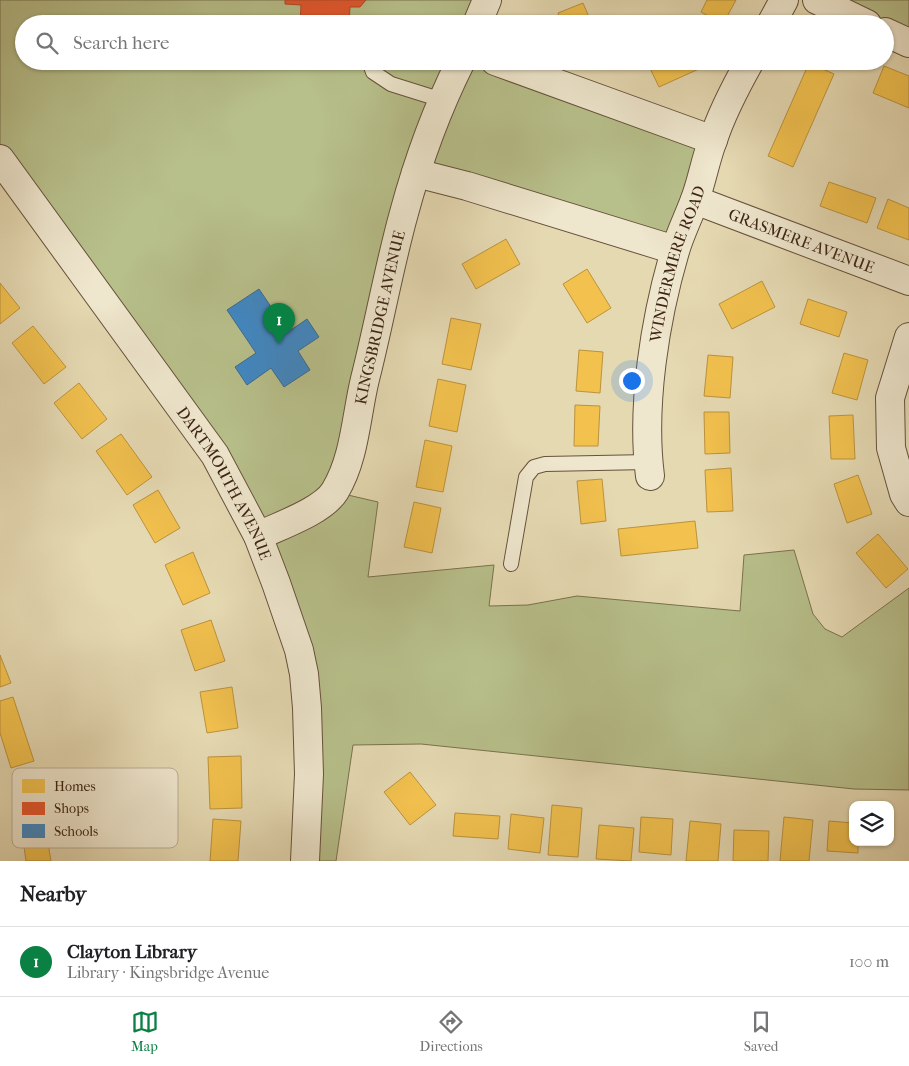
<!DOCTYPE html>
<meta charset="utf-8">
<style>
body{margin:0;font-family:"IM FELL French Canon",serif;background:#f6f6f6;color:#202124}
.controls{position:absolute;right:15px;bottom:15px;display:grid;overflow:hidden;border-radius:10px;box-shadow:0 1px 4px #0004}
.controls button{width:45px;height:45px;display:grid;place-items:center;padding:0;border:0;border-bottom:1px solid #e0e0e0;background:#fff;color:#202124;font:25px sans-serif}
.you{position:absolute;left:631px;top:380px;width:18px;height:18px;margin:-12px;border:4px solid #fff;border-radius:50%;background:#1a73e8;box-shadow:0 0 0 8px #1a73e833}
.badge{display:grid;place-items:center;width:32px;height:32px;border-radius:50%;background:#0b8043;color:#fff;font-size:16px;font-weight:700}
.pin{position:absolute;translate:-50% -41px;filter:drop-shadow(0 1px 2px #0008)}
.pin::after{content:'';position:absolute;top:26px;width:18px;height:15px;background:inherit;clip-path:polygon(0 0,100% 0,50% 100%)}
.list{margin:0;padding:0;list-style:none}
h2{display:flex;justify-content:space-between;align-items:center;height:65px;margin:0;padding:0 20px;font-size:21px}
h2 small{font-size:16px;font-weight:400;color:#757577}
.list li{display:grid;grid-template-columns:32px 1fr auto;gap:15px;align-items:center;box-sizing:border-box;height:70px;padding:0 20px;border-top:1px solid #e0e0e0}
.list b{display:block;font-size:19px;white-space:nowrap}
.list p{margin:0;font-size:16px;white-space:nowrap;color:#757577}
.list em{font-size:16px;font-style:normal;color:#757577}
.icon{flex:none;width:28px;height:28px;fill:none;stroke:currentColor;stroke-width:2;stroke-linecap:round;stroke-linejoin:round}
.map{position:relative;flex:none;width:909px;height:861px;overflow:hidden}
.search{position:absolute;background:#fff;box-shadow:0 1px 4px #0004;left:15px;right:15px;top:15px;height:55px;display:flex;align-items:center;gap:12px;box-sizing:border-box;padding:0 18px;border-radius:28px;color:#757577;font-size:19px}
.sheet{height:135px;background:#fff}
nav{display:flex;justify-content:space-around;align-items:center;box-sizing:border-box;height:70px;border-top:1px solid #e0e0e0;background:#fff;font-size:14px;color:#757577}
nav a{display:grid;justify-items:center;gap:2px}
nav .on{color:#0b8043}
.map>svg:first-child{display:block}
.green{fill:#b7bf8a;stroke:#7a724f}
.homes{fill:#f2c14e;stroke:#bc923d}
.shops{fill:#e4572e;stroke:#b24826}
.schools{fill:#3f88c5;stroke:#3e6a90}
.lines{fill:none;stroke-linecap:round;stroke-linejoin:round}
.service-casing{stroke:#67513c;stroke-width:16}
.minor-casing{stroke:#67513c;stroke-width:30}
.tertiary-casing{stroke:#67513c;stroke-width:30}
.service{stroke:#eee6cd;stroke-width:14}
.minor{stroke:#eee6cd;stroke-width:28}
.tertiary{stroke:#eee6cd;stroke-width:28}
.labels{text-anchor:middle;stroke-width:5;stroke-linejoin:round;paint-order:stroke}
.street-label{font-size:16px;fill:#3d2414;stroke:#eee6cd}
.key{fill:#eee6cd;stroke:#b9ac96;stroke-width:1}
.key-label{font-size:14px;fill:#3d2414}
</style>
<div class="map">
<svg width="909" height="861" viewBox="0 0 909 861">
<rect width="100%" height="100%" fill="#e5d9b2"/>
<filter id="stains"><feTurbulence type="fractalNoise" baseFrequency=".004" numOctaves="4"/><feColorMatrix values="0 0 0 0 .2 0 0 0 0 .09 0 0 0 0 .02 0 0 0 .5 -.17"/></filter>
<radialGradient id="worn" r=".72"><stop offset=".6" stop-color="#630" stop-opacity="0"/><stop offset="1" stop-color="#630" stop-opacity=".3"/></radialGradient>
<path class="green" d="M 0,0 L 488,0 L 478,24 L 24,24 L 24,61 L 495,61 L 713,140 L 675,250 L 416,173 L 335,492 L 378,502 L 368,577 L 494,565 L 489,606 L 528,605 L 577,596 L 740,611 L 744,555 L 794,550 L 813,614 L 825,629 L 842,637 L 909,588 L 909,790 L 854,789 L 421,744 L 353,745 L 336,861 L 305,861 L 307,708 L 258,536 L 0,159 Z
M 817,0 L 909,0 L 909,43 Z"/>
<path class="homes" d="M 707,0 L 736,0 L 723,24 L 701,12 Z
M 583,3 L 592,24 L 562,24 L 558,13 Z
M 649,61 L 699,61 L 701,68 L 659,87 L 647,62 Z
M 809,63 L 834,74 L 793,167 L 768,156 Z
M 884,66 L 909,76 L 909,108 L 873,93 Z
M 829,182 L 876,198 L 867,223 L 820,206 Z
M 888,199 L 909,208 L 909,240 L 877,228 Z
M 506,239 L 520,264 L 476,289 L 462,264 Z
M 587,269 L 611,308 L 587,323 L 563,284 Z
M 762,281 L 775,307 L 732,329 L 719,304 Z
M 0,283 L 20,308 L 0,324 Z
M 808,299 L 847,312 L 839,337 L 800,324 Z
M 451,318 L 481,324 L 471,370 L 442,364 Z
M 33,326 L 66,367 L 44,384 L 12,343 Z
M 579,350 L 603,352 L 600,393 L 576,391 Z
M 844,353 L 868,360 L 857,400 L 832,393 Z
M 708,355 L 733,357 L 730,398 L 704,396 Z
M 438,379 L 466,385 L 457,432 L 429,426 Z
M 79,383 L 107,419 L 82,439 L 54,403 Z
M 575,405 L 600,406 L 598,446 L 574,446 Z
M 704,412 L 729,412 L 730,453 L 705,454 Z
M 853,415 L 855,459 L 831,459 L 829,416 Z
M 121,434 L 152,477 L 127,495 L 96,451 Z
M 425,440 L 452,446 L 443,492 L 416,487 Z
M 731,468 L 733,511 L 707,512 L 705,470 Z
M 858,475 L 872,514 L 847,523 L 834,484 Z
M 602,479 L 606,521 L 581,524 L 577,481 Z
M 158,490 L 180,528 L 155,543 L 133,505 Z
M 414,502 L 441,508 L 432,553 L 404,547 Z
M 695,521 L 698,548 L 621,556 L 618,529 Z
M 878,534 L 908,569 L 886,588 L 856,553 Z
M 193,552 L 210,593 L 183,605 L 165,565 Z
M 211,620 L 225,661 L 195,671 L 181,630 Z
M 0,655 L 11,683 L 0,687 Z
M 232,687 L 238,728 L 207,733 L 200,692 Z
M 13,697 L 34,761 L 11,768 L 0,733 L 0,701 Z
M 241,756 L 242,808 L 210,809 L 208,757 Z
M 410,772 L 436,805 L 410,825 L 384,792 Z
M 552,805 L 582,808 L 578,857 L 548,855 Z
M 455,813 L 500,816 L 498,839 L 453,836 Z
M 511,814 L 544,818 L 540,853 L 508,849 Z
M 641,817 L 673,819 L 671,855 L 639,852 Z
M 784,817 L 813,820 L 809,861 L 780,861 Z
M 213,819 L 241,821 L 238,861 L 210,861 Z
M 690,821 L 721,824 L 718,861 L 686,861 Z
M 829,821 L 853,823 L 853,842 L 858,842 L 858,853 L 827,851 Z
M 599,825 L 634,828 L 631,861 L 596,859 Z
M 734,830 L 769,831 L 768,861 L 733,861 Z
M 48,843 L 51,861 L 26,861 L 24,847 Z"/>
<path class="shops" d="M 285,0 L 366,0 L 360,7 L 350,7 L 349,24 L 300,24 L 301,5 L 285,4 Z"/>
<path class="schools" d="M 259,289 L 288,332 L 307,319 L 319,337 L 298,351 L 310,370 L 284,387 L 271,368 L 247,385 L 235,367 L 256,353 L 227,310 Z"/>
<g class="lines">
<g class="service-casing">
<path id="service" d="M 369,61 L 373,72 L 391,84 L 442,100
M 511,564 L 526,477 L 534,467 L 545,464 L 649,462"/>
</g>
<g class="minor-casing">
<g id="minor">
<path d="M 817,0 L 867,24"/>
<path d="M 771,24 L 784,0"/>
<path d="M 885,32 L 909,43"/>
<path d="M 495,61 L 713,140"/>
<path d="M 416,173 L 467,186 L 675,250"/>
<path id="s1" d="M 695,200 L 909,281"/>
<path d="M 909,337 L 890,398 L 891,448 L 904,494 L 909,502"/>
<path id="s2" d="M 650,476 C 641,406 655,319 675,251 C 680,234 688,218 694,202 C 702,182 705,160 713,140 C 722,112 736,86 750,61"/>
</g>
</g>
<g class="tertiary-casing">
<g id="tertiary">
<path d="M 477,24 L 487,0"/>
<path id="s3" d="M 0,159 L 215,455 L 258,536 L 276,583 L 299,650 L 304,674 L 307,708 L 309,774 L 305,861"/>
<path id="s4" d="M 258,536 C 279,526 323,511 335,491 C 355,458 356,416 365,379 C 379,324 389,267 404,213 C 418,161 437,109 461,61"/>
</g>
</g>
<use href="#service" class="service"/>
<use href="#minor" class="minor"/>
<use href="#tertiary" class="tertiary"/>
</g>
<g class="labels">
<g class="street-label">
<text dy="6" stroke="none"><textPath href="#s1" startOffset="114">GRASMERE AVENUE</textPath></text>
<text dy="6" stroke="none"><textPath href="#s2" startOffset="216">WINDERMERE ROAD</textPath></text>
<text dy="6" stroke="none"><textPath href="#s4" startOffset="270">KINGSBRIDGE AVENUE</textPath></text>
<text dy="6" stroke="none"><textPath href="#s3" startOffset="395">DARTMOUTH AVENUE</textPath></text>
</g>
</g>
<rect x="12" y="768" width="166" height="80" rx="8" class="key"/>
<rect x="22" y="779" width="23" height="14" fill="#f2c14e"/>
<rect x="22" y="802" width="23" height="13" fill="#e4572e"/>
<rect x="22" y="824" width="23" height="14" fill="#3f88c5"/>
<g class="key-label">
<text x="54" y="791">Homes</text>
<text x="54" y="813">Shops</text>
<text x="54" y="836">Schools</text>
</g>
<rect width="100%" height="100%" filter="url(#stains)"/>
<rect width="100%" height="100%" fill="url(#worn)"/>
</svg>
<div class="controls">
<button><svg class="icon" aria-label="layers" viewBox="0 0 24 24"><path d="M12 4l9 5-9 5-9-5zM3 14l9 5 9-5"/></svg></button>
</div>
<div class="you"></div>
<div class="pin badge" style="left:279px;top:344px">1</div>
<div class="search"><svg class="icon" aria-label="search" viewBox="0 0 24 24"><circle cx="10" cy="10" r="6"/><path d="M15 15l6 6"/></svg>Search here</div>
</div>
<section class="sheet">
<h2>Nearby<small></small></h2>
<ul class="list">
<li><span class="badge">1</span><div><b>Clayton Library</b><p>Library · Kingsbridge Avenue</p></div><em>100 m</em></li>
</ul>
</section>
<nav>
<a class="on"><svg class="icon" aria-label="map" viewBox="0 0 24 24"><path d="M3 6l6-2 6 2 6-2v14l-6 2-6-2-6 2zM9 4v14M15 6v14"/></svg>Map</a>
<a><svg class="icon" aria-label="directions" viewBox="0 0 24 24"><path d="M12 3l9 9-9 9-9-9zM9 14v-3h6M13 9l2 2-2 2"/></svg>Directions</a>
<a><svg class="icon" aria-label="saved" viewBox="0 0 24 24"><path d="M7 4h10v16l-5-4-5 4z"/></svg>Saved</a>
</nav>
